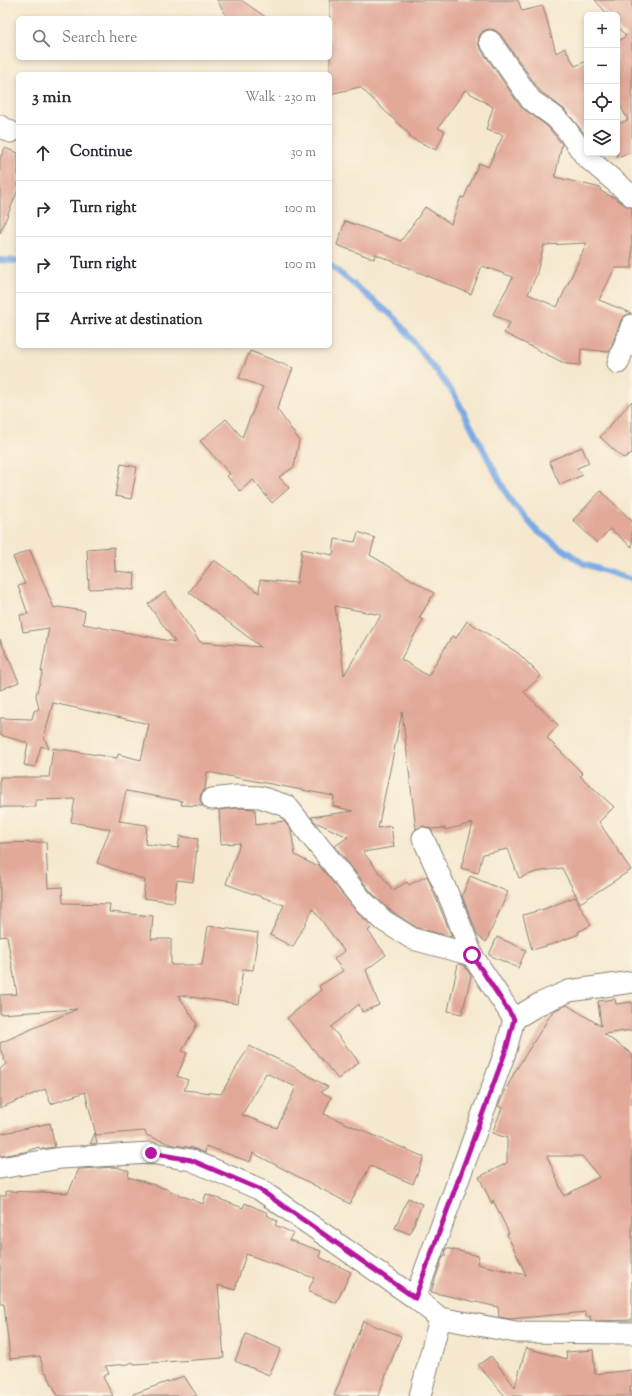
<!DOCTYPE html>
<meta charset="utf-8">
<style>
body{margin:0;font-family:"Sorts Mill Goudy",serif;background:#f7f7f7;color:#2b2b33}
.controls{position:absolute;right:12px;top:12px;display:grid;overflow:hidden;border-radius:6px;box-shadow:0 2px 6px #0003}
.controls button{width:36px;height:36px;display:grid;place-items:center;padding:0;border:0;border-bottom:1px solid #e1e1e2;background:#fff;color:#2b2b33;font:20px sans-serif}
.stop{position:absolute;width:12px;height:12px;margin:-9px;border:3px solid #b5179e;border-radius:50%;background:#fff}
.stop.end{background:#b5179e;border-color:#fff;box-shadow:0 1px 4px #0008}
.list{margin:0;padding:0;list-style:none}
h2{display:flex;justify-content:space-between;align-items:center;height:52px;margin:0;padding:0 16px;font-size:17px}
h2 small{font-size:13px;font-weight:400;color:#7c7c81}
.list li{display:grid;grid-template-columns:26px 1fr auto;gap:12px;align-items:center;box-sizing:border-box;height:56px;padding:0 16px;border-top:1px solid #e1e1e2}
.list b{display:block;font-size:15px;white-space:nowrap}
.list em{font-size:13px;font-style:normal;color:#7c7c81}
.icon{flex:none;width:22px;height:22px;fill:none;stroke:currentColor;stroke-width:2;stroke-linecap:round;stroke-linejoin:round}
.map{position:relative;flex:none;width:632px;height:1396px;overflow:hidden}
.search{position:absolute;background:#fff;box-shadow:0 2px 6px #0003;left:16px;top:16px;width:316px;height:44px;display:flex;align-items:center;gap:10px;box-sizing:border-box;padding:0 14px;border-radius:6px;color:#7c7c81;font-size:15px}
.panel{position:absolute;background:#fff;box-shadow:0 2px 6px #0003;left:16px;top:72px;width:316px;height:276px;border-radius:6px}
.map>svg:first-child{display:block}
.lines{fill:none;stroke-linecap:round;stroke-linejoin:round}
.stream{stroke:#7aaae4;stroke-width:6}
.building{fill:#e2a898;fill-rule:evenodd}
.street-casing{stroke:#888276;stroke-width:23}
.street{stroke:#fff;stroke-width:21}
.route{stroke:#b5179e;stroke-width:5}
</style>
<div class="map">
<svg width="632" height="1396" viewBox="0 0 632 1396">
<rect width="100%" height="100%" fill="#fcf5e5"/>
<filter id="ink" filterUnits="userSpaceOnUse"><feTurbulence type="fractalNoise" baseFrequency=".025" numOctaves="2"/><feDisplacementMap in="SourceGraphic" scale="8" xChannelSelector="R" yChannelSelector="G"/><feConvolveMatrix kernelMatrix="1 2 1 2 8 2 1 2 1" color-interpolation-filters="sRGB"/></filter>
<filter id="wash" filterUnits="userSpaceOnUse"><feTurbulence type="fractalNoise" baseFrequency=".012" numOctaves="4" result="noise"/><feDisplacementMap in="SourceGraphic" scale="16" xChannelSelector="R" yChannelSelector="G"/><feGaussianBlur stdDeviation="0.9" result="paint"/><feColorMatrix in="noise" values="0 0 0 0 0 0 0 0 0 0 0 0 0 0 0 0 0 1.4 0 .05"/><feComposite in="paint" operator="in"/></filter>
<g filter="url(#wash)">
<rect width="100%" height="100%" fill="#f5e8cf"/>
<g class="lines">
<path class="stream" d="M 0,260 L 18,261
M 330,265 L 395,318 L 454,394 L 510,500 L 537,531 L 584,564 L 632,580"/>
</g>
<g id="blocks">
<path class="building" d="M 217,0 L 241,0 L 267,18 L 228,18 Z
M 330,0 L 518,0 L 522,11 L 543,6 L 556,53 L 565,48 L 575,66 L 587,61 L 587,132 L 584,133 L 564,109 L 540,91 L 500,34 L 495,30 L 489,29 L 483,31 L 479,36 L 478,42 L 480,48 L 521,107 L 547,126 L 562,144 L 555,177 L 601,188 L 600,191 L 615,198 L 625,205 L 632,208 L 632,268 L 615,268 L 599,300 L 631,313 L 625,316 L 621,320 L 609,352 L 581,349 L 580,365 L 566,364 L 504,333 L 510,323 L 493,314 L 513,277 L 482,266 L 471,294 L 375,254 L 374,259 L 337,245 L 345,221 L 401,241 L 425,207 L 451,224 L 461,197 L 464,198 L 479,163 L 488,167 L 503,135 L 486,130 L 493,107 L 465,90 L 438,128 L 445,131 L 436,150 L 409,137 L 410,135 L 360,87 L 330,94 ZM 587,243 L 557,307 L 528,294 L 536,276 L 544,245 Z
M 595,0 L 632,0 L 632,152 L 617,157 L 617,124 L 628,120 L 617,99 L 617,42 L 626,36 L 617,26 L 617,15 L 608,15 Z
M 5,148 L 18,153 L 18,190 L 0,233 L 0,158 Z
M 250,351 L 293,368 L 277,409 L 299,440 L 294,467 L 279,477 L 289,488 L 272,503 L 253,480 L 240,491 L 227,476 L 230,474 L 200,441 L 226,419 L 242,437 L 263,387 L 239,378 Z
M 632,401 L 632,454 L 623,458 L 600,437 Z
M 582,447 L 589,463 L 577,468 L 583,475 L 560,485 L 549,461 Z
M 121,464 L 137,467 L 131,499 L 115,496 Z
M 601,491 L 632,521 L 632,547 L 610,529 L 597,543 L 573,520 Z
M 358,532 L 375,538 L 370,555 L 434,593 L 419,618 L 423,620 L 401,659 L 428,676 L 452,636 L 456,638 L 467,621 L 518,653 L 541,676 L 524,692 L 558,725 L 547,738 L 583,774 L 580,776 L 614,807 L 599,822 L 631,870 L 580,903 L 562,868 L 536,872 L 519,878 L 508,849 L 483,854 L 478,873 L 461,868 L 473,823 L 445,830 L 445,828 L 431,829 L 424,826 L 416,829 L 402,712 L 378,828 L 391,826 L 394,847 L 363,852 L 393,890 L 407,882 L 409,885 L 427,876 L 452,937 L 418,928 L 391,911 L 371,892 L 335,846 L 348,837 L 315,822 L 311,817 L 353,811 L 333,806 L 334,796 L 207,772 L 205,789 L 201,794 L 200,800 L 203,806 L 181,805 L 182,801 L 126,791 L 119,821 L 147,825 L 145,844 L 178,848 L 180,836 L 198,839 L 193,882 L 177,880 L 174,902 L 143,898 L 145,880 L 97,863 L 110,829 L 71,822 L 75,799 L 36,800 L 36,807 L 0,807 L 0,777 L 49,777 L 53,748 L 117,758 L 118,754 L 141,760 L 149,724 L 53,703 L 44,737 L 49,749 L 41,746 L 35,767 L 24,765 L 28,743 L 0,735 L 0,718 L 32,719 L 34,711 L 39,709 L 36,695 L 43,671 L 41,672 L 49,628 L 23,632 L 20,615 L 28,614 L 18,586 L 25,584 L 13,557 L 30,550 L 54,608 L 58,607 L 85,611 L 83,624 L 175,642 L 148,604 L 165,592 L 200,642 L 261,647 L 189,592 L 214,560 L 259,593 L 260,580 L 297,583 L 302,549 L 333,555 L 335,539 L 355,542 ZM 335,606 L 381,615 L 344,675 Z
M 114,547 L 115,571 L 135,573 L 134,590 L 116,588 L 89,589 L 87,549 Z
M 0,639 L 19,682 L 0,690 Z
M 238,808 L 255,809 L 256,825 L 284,821 L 291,830 L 295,855 L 316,866 L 318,864 L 353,907 L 372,927 L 368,931 L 386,955 L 366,970 L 379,1005 L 362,1012 L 359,1004 L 331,1027 L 359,1062 L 338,1079 L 287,1018 L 321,990 L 319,986 L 343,971 L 334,959 L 344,951 L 313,909 L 293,947 L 270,935 L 284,905 L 226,884 L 240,843 L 221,844 L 219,810 Z
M 46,842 L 48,888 L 62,887 L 63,903 L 110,904 L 109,912 L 153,916 L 151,939 L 171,939 L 171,965 L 202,965 L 208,926 L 258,933 L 253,970 L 243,969 L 238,1004 L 178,995 L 197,1024 L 182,1051 L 187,1053 L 177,1076 L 188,1080 L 184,1090 L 221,1094 L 249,1046 L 292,1066 L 328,1087 L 321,1092 L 331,1097 L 324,1114 L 424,1157 L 413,1184 L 370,1166 L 350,1204 L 253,1153 L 250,1162 L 206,1146 L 205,1153 L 193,1148 L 170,1144 L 146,1135 L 145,1131 L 96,1135 L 85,1092 L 51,1104 L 45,1089 L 0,1108 L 0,1069 L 6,1064 L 0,1049 L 0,1043 L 77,1009 L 0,1014 L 0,995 L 17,994 L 7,936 L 0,937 L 0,843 ZM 266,1073 L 296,1087 L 277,1128 L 242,1115 Z
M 470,876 L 508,892 L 486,942 L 478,936 L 462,896 Z
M 575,897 L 591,925 L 578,932 L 579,934 L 553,944 L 532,950 L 523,915 L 544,909 Z
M 497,937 L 526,950 L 518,968 L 489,955 Z
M 458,964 L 464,965 L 471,976 L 462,1014 L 448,1011 Z
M 615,999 L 616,1004 L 632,1002 L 632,1030 L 604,1034 L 632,1054 L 632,1320 L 591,1321 L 590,1316 L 586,1317 L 586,1312 L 510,1319 L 499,1317 L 498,1307 L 431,1292 L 443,1256 L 445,1256 L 446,1248 L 479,1256 L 477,1264 L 526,1275 L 507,1234 L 509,1233 L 493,1200 L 492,1204 L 479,1177 L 507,1163 L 507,1138 L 492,1133 L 502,1108 L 498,1106 L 514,1073 L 553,1011 L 567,1005 L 601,1026 L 598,1001 ZM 547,1156 L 582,1156 L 599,1177 L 564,1196 Z
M 50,1123 L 55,1147 L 40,1149 L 39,1147 L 24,1152 L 0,1156 L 0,1134 Z
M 95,1133 L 97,1144 L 90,1144 Z
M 116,1167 L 129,1171 L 128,1177 L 170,1190 L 170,1191 L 203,1204 L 206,1194 L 243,1208 L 245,1203 L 268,1213 L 267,1215 L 277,1221 L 275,1225 L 293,1233 L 289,1240 L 321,1251 L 319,1257 L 351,1272 L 336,1303 L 308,1291 L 314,1278 L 246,1254 L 235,1290 L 218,1285 L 224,1358 L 134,1364 L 133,1362 L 128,1364 L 105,1366 L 109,1373 L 103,1377 L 113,1396 L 58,1396 L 46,1372 L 44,1372 L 40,1356 L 10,1359 L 4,1304 L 0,1304 L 0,1196 L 6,1196 L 6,1191 L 68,1193 L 79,1169 Z
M 408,1198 L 422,1204 L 410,1234 L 395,1228 Z
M 363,1321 L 401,1336 L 378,1396 L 334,1396 Z
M 246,1334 L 281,1349 L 269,1375 L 235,1361 Z
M 526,1348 L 567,1359 L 566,1352 L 593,1350 L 595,1374 L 632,1370 L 632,1386 L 630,1386 L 631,1396 L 505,1396 L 478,1365 L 491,1356 L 515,1387 Z
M 184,1376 L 197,1396 L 133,1396 L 133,1394 Z"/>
</g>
</g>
<g filter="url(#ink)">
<use href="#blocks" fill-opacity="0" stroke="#888276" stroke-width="1"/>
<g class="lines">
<g class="street-casing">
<path id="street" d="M 490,41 L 531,100 L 555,117 L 566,129 L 585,156 L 632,196
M 0,126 L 11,132
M 618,363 L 632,325
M 212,799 L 238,796 L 260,797 L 287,806 L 362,900 L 384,921 L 413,939 L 472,955 L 514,1019
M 423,838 L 451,901 L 472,955
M 0,1168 L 61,1158 L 151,1153 L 191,1160 L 259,1189 L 415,1298 L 440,1318 L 516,1332 L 632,1333
M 415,1298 L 506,1050 L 514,1019 L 541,1003 L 569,991 L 632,982
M 420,1396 L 440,1318"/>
</g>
<use href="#street" class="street"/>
</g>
</g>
<g class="lines" filter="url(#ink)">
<path class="route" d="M 151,1153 L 191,1160 L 259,1189 L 415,1298 L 506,1050 L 514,1019 L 472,955"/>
</g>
</svg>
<div class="controls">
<button>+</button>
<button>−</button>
<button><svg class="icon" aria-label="locate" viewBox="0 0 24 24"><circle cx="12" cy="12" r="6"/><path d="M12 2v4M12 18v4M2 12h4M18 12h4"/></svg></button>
<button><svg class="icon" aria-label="layers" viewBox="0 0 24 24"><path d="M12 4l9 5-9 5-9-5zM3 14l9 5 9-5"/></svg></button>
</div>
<div class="stop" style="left:472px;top:955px"></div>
<div class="stop end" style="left:151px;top:1153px"></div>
<div class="search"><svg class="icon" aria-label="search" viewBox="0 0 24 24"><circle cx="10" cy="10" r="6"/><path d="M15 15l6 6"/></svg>Search here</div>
<section class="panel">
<h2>3 min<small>Walk · 230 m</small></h2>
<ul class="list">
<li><svg class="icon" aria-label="ahead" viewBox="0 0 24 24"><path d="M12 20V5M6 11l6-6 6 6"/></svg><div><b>Continue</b></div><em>30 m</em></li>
<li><svg class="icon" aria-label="right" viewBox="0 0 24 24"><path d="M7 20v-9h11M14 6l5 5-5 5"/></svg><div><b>Turn right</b></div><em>100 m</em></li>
<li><svg class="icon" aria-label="right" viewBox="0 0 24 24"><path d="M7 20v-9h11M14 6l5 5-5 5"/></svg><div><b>Turn right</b></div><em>100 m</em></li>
<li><svg class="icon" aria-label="arrive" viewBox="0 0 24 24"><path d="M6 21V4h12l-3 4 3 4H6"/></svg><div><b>Arrive at destination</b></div></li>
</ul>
</section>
</div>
